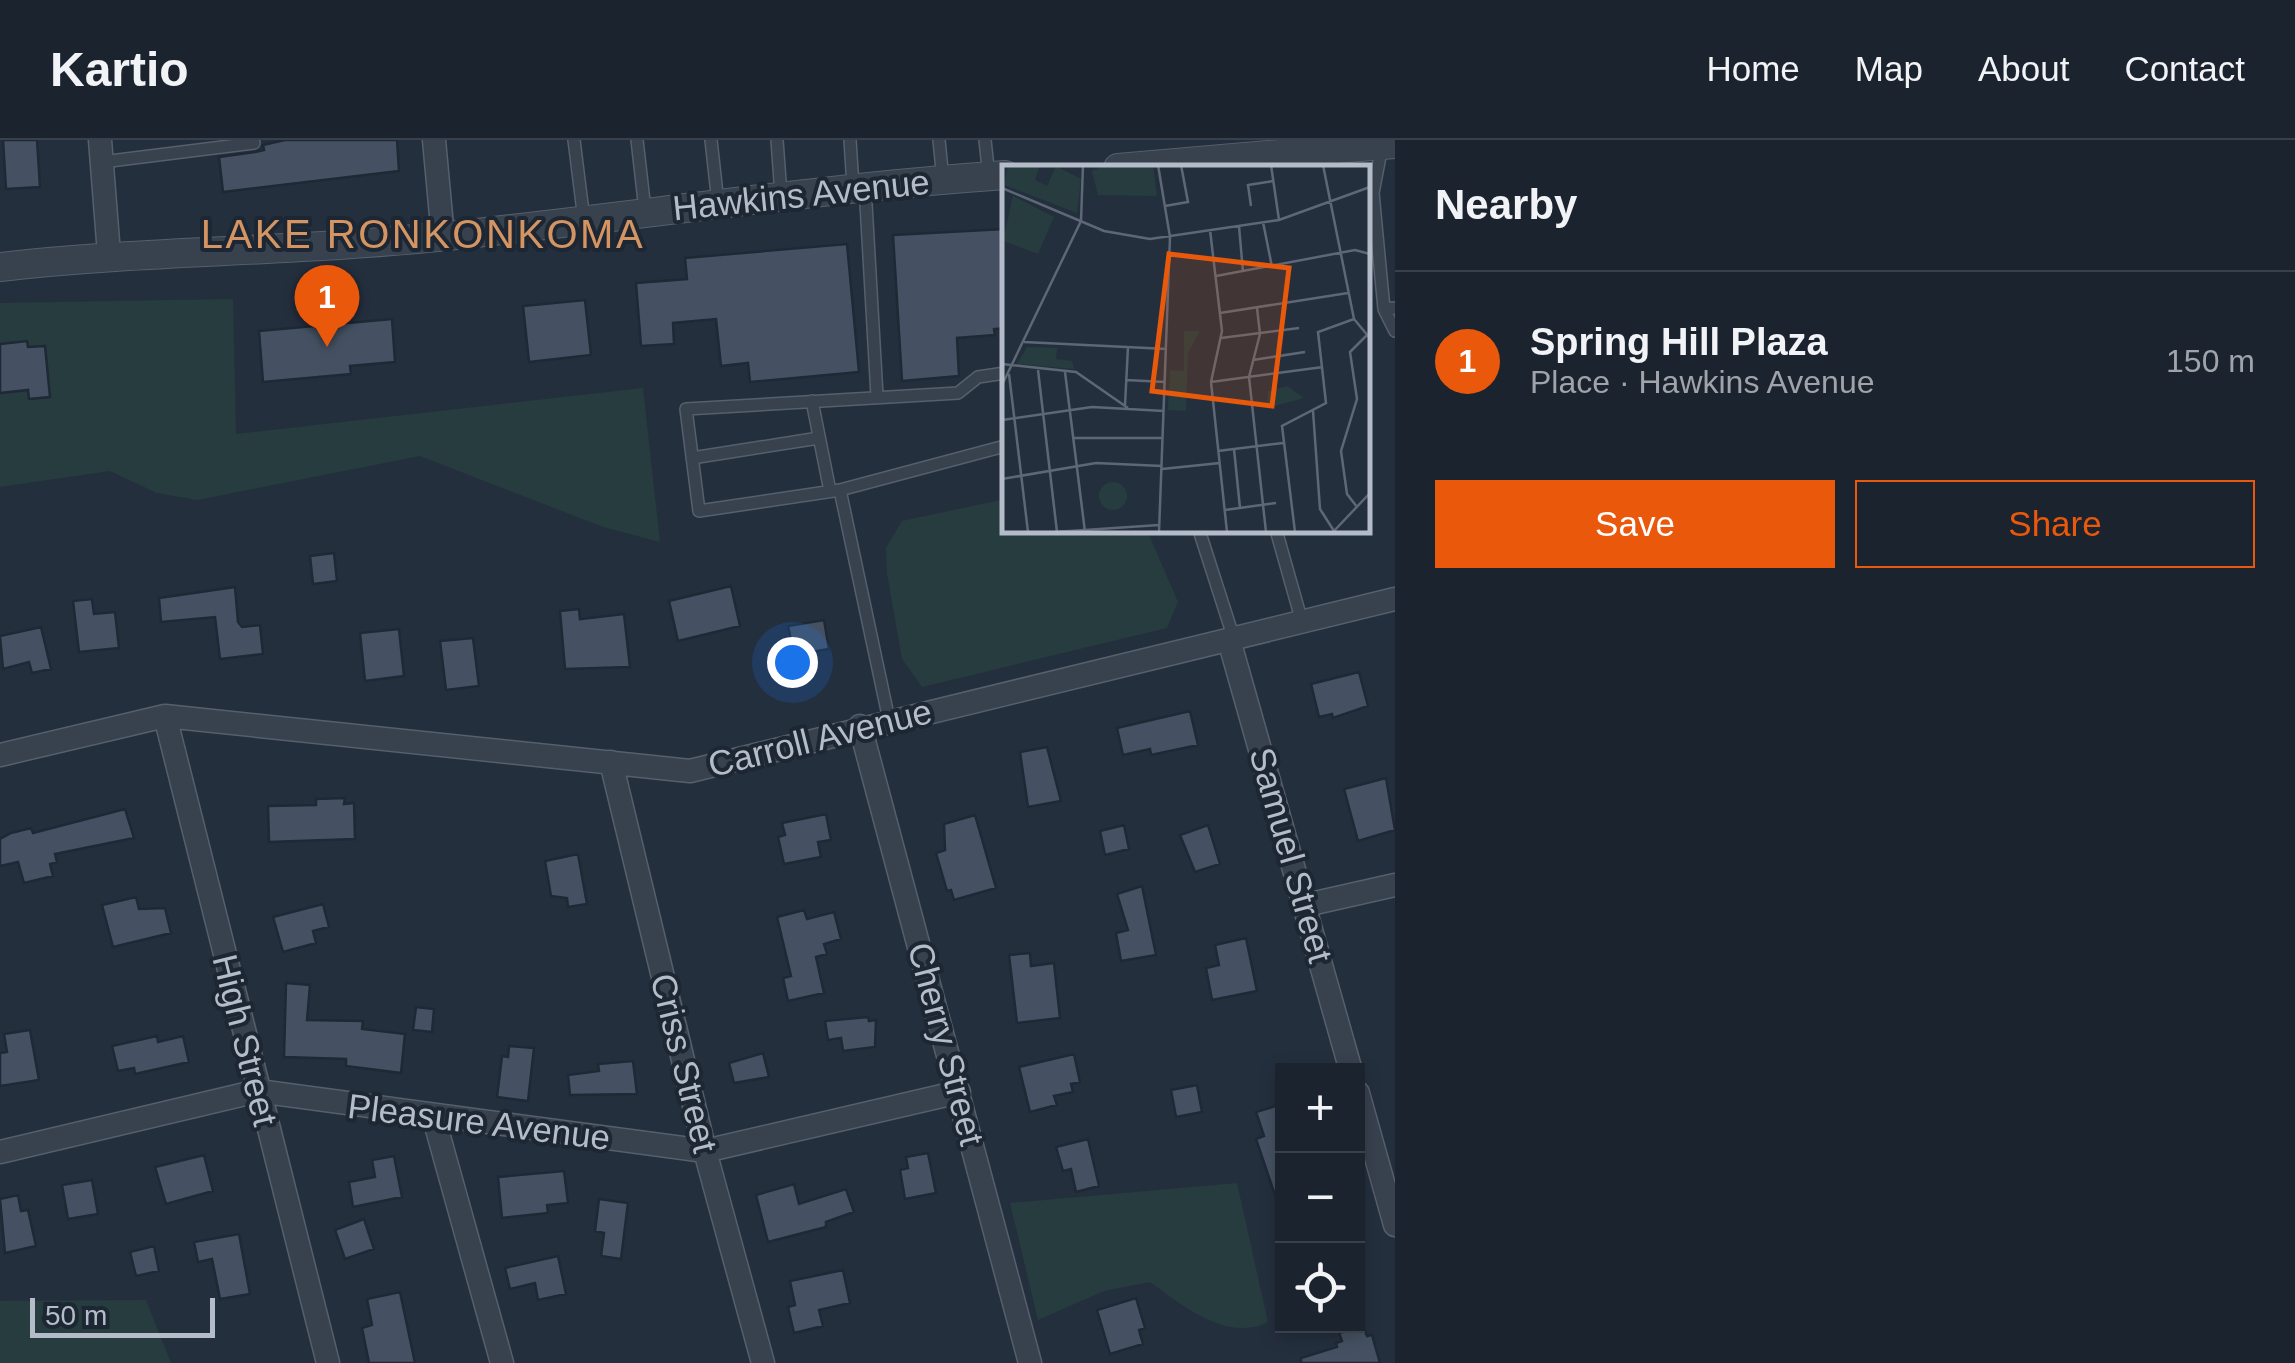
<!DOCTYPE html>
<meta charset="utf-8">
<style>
body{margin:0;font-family:Helvetica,sans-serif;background:#282f3a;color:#f1f3f6}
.controls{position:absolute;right:30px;bottom:30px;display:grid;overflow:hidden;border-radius:0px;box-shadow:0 5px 15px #0003}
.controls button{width:90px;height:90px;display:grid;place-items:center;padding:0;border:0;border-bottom:2px solid #39404a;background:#1b232e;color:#f1f3f6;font:50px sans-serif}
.scale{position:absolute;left:30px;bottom:25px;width:185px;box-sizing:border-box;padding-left:10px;border:5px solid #b4bcc9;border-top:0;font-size:28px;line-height:35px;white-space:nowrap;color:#b4bcc9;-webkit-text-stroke:8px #1d2633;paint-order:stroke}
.you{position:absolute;left:792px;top:522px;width:35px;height:35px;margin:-25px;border:8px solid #fff;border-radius:50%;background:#1a73e8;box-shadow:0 0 0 15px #1a73e833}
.badge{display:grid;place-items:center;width:65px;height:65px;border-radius:50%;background:#ea580c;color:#fff;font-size:32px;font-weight:700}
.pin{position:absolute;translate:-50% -82px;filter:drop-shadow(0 2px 5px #0008)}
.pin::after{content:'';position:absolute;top:52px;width:35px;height:30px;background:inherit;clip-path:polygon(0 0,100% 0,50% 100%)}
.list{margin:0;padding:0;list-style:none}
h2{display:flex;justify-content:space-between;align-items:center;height:130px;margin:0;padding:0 40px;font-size:42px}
h2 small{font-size:32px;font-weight:400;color:#a0a4aa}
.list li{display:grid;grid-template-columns:65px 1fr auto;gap:30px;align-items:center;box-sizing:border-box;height:180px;padding:0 40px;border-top:2px solid #39404a}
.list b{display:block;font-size:38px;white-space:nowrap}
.list p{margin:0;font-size:32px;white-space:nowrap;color:#a0a4aa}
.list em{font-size:32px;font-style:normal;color:#a0a4aa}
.actions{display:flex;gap:20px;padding:30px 40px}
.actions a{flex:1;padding:22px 0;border:2px solid #ea580c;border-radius:0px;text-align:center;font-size:35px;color:#ea580c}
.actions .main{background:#ea580c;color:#fff}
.icon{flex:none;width:55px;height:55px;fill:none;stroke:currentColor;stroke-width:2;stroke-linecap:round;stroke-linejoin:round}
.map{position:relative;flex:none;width:1395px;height:1223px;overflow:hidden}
header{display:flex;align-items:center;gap:60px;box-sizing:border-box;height:140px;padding:0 50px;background:#1b232e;border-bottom:2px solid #39404a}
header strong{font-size:48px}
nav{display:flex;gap:55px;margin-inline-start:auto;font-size:35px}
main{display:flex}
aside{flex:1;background:#1b232e}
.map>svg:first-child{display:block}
.green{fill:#263c3f}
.building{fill:#455162;stroke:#1f2835;stroke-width:2.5}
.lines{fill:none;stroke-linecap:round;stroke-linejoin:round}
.service-casing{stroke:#565f6c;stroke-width:14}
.minor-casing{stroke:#565f6c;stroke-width:25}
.tertiary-casing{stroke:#565f6c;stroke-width:30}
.service{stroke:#38414e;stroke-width:11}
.minor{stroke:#38414e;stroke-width:22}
.tertiary{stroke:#38414e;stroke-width:28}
.labels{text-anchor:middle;stroke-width:8;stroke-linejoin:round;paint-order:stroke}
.street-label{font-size:35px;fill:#b4bcc9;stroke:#1d2633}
.quarter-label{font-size:40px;letter-spacing:2.5px;fill:#d59563;stroke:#1d2633}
.inset-road{fill:none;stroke:#5e6776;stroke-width:2.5}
.view{fill:#e8590c;fill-opacity:0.15;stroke:#e8590c;stroke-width:5}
.inset-edge{fill:none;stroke:#b4bcc9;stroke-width:5}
</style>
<header>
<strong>Kartio</strong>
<nav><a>Home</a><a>Map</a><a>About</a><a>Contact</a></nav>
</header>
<main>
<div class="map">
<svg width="1395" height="1223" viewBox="0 0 1395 1223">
<rect width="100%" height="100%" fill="#242f3e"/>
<path class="green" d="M 233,159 L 236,294 L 643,248 L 660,402 L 603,387 L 420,316 L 197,360 L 157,353 L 110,331 L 0,347 L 0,163 Z
M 1005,359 L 1005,390 L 1147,390 L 1178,462 L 1167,488 L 922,547 L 902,519 L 887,434 L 886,408 L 902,381 Z
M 1237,1043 L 1268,1182 C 1227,1203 1182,1165 1150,1142 L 1104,1151 L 1038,1180 L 1010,1063 Z
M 146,1160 L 171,1223 L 0,1223 L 0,1161 Z"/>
<path class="building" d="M 3,0 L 37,0 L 40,47 L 6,49 Z
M 285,0 L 397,0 L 399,31 L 223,52 L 219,17 L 255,12 L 264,10 L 263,5 Z
M 1005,89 L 1005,188 L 994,189 L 995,195 L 957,198 L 959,236 L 902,241 L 893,95 Z
M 847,104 L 859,232 L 750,242 L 748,223 L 721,226 L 716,179 L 673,183 L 674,204 L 641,206 L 636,143 L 687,139 L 685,118 Z
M 585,160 L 591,215 L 529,222 L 523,166 Z
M 392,179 L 395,222 L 350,226 L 351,234 L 263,242 L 259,191 Z
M 27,201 L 28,207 L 45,206 L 50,257 L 29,259 L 28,250 L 0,253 L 0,204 Z
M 334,413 L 337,441 L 313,444 L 310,416 Z
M 731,446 L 740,486 L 678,501 L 669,461 Z
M 235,447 L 238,482 L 242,487 L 260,485 L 263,514 L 220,519 L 215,477 L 161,482 L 159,458 Z
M 92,459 L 94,474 L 115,472 L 119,508 L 79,512 L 73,461 Z
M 579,469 L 580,479 L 624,474 L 630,527 L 565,529 L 560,471 Z
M 824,480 L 829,509 L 794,515 L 788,486 Z
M 41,487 L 51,529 L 32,533 L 29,522 L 3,529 L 0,496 Z
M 399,489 L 404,536 L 365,541 L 360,493 Z
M 473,498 L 479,546 L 446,550 L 440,501 Z
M 1359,532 L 1368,566 L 1333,578 L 1332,574 L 1319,577 L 1311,544 Z
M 1190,571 L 1198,605 L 1151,615 L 1150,609 L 1123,615 L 1117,588 Z
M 1047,607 L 1061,661 L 1028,667 L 1020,612 Z
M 1386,638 L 1395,690 L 1358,701 L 1344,649 Z
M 345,658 L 344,664 L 354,663 L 355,699 L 269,702 L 268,666 L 316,665 L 316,659 Z
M 125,669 L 134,698 L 55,714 L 57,722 L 50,724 L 53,736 L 24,743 L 18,722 L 0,726 L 0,699 L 11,693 L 31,688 L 33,693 Z
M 826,674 L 831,700 L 818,702 L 821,717 L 784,724 L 778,697 L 785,695 L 782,683 Z
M 975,675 L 996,748 L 954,760 L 951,750 L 947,751 L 936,713 L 945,710 L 944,684 Z
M 1124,685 L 1129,709 L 1105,715 L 1100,691 Z
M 1208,685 L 1220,724 L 1195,732 L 1180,695 Z
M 578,714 L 587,764 L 568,767 L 567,758 L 551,756 L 545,721 Z
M 1142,746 L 1156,815 L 1121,821 L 1116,793 L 1128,790 L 1117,754 Z
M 136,757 L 139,769 L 165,768 L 171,793 L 113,807 L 102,765 Z
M 323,764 L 329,787 L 313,791 L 316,803 L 283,812 L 273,777 Z
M 804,770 L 807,779 L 834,772 L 841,799 L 824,804 L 827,814 L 816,817 L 824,853 L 788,861 L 783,838 L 791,836 L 777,777 Z
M 1246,798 L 1257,851 L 1212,860 L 1206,828 L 1219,825 L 1215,805 Z
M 1030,813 L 1031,826 L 1054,823 L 1060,878 L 1017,883 L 1009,815 Z
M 286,843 L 310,845 L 307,880 L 363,881 L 362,889 L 405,894 L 401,933 L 346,926 L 346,919 L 284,917 Z
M 416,867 L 434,869 L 432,892 L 413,890 Z
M 868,877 L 869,881 L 876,880 L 875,907 L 843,911 L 841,898 L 828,900 L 825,881 Z
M 30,890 L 39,940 L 0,946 L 0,913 L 7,912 L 4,894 Z
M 157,896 L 158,902 L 183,896 L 189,922 L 135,934 L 134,928 L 118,931 L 112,906 Z
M 509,906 L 534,908 L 528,961 L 497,957 L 502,916 L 508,917 Z
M 763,913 L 769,937 L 734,943 L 729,923 Z
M 1074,914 L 1080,942 L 1071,944 L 1073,952 L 1054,956 L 1057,965 L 1030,972 L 1019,927 Z
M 633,921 L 637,954 L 570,955 L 568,935 L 599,931 L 598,924 Z
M 1197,945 L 1202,972 L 1176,977 L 1171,950 Z
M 1282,964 L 1282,1066 L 1279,1067 L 1256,999 L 1264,996 L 1256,972 Z
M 1088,999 L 1099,1046 L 1076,1052 L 1071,1029 L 1063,1031 L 1056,1007 Z
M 928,1013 L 936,1053 L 905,1059 L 900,1030 L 908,1028 L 906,1017 Z
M 204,1015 L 213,1051 L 166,1064 L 155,1027 Z
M 394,1016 L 402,1057 L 353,1067 L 349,1042 L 375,1037 L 372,1020 Z
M 564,1031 L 568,1063 L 547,1065 L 548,1073 L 502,1078 L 498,1037 Z
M 92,1040 L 98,1074 L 68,1079 L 62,1045 Z
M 794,1044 L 799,1064 L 846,1049 L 854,1072 L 826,1082 L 826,1087 L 768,1102 L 756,1055 Z
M 18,1055 L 21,1071 L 28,1070 L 36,1106 L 5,1113 L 0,1059 Z
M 599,1059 L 628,1063 L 621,1119 L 601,1116 L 604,1093 L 595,1091 Z
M 364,1079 L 374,1109 L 345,1119 L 335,1090 Z
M 239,1094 L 250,1154 L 220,1159 L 212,1119 L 198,1122 L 194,1102 Z
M 154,1106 L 159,1131 L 136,1136 L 130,1112 Z
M 558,1116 L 566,1154 L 538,1160 L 535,1143 L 510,1149 L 505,1128 Z
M 843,1130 L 850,1163 L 819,1170 L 823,1186 L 794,1193 L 788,1167 L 795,1165 L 790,1141 Z
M 400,1152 L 415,1223 L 369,1223 L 362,1188 L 372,1185 L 367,1159 Z
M 1136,1158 L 1145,1188 L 1139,1190 L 1143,1204 L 1110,1214 L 1097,1170 Z
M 1363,1186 L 1367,1196 L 1372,1195 L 1380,1223 L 1301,1223 L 1301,1218 L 1337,1207 L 1336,1203 L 1342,1201 L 1339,1193 Z"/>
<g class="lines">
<g class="service-casing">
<path id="service" d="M 574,0 L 584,80
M 637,0 L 645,70
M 711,0 L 718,63
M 777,0 L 781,55
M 850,0 L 853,46
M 939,0 L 943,40
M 985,0 L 989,37
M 1382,6 L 1373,53 L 1384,169 L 1395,168
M 102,22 L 254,3
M 865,46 L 877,256
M 1384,169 L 1395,191
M 1005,233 L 978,237 L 958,253 L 686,269 L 699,371 L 840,350 L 1005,306
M 812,261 L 830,351
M 692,318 L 819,298
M 840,350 L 889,580
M 1199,390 L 1234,499
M 1276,390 L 1302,482"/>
</g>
<g class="minor-casing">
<path id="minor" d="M 100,0 L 109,114
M 434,0 L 443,97
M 1229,500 L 1351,931
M 165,576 L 328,1223
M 860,586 L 1030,1223
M 0,615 L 165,576 L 690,631 L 1395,459
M 611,622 L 705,1011 L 763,1223
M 1306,765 L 1395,745
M 1358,953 L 1395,1085
M 433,975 L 502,1223
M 0,1012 L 258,951 L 705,1011 L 959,952"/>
</g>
<g class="tertiary-casing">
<path id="tertiary" d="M 1118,28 L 1395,4
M 0,127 C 149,110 298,112 447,96 C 633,77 818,48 1005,35"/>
</g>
<use href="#service" class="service"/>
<use href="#minor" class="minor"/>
<use href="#tertiary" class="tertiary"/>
</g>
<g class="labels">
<g class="street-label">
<text transform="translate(801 55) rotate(-6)" y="12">Hawkins Avenue</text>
<text transform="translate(820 598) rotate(-14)" y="12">Carroll Avenue</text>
<text transform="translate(1291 715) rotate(74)" y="12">Samuel Street</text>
<text transform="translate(245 900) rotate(76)" y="12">High Street</text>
<text transform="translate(946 904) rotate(75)" y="12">Cherry Street</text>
<text transform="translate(684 923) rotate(76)" y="12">Criss Street</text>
<text transform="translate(479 982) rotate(7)" y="12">Pleasure Avenue</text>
</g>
<g class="quarter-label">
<text x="423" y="108">LAKE RONKONKOMA</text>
</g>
</g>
<g transform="translate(1002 25)">
<rect width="368" height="368" fill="#242f3e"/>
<path d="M 6,0 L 52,0 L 37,3 L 33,15 L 45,21 L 54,1 L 79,14 L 75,48 L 2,20 ZM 103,0 L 151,0 L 155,31 L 96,30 L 90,6 ZM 11,31 L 52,52 L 36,89 L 1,76 ZM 182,166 L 198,166 L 186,188 L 184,246 L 166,245 L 168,205 L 182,206 ZM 25,182 L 55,183 L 54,194 L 70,196 L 72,204 L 15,199 ZM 285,221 L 302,233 L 265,243 L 266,226 ZM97 331a14 14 0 1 1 28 0a14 14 0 1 1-28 0Z" fill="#263c3f"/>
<path class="inset-road" d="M 156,0 L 168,72 L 157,367M 269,0 L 277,55M 321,0 L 352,154 L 367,172M 0,23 L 102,66 L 148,74 L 277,55 L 368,22M 163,41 L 186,37 L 179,0M 249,41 L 246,20 L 271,16M 261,57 L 270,102M 237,61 L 241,107M 208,65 L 220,166 L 209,217 L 225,367M 214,111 L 353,85 L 368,89M 255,143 L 258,169 L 247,212 L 264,367M 218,148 L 346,128M 219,173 L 297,163M 22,177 L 165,184M 251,195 L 303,187M 0,199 L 74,207 L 126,243M 36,205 L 55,367M 63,207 L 83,367M 7,209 L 26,367M 124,215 L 163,217M 209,217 L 321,202M 0,220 L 79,56 L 81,0M 123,240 L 126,182M 311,246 L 318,344 L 332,366M 0,255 L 90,242 L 162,246M 72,273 L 161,273M 232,284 L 238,343M 216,286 L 281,278M 160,304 L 218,298M 0,314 L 94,298 L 160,301M 355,342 L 345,329 L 339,286 L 355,234 L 348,187 L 365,170M 223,345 L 274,338M 53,367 L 157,360M 293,367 L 280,261 L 324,238 L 316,167 L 352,154M 331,367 L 368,328"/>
<path class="view" d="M 167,89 L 287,103 L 270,241 L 150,226 Z"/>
<rect width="368" height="368" class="inset-edge"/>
</g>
</svg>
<div class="controls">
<button>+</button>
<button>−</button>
<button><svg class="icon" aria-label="locate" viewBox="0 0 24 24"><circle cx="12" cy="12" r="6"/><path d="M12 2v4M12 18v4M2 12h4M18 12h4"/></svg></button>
</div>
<div class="scale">50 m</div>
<div class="you"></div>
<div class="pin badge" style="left:327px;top:207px">1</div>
</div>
<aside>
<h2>Nearby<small></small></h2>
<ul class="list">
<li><span class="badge">1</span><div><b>Spring Hill Plaza</b><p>Place · Hawkins Avenue</p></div><em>150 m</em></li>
</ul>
<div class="actions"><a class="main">Save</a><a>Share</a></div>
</aside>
</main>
